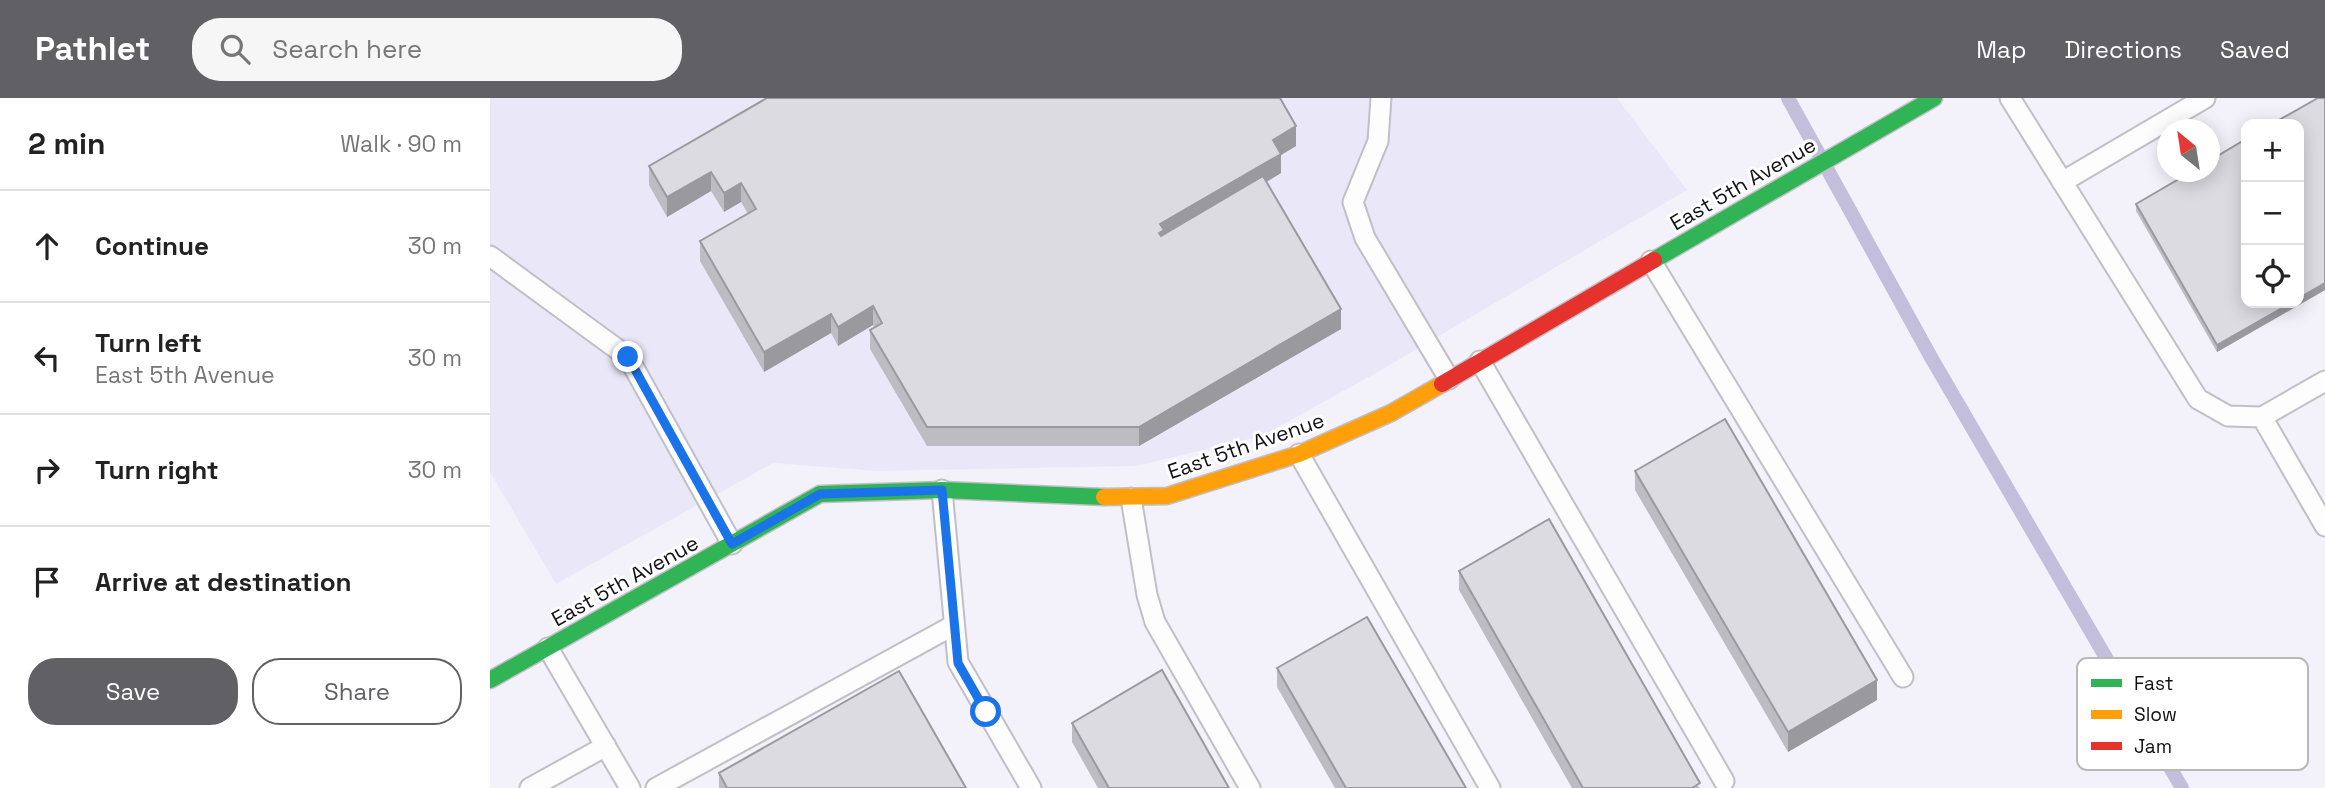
<!DOCTYPE html>
<meta charset="utf-8">
<style>
body{margin:0;font-family:"Space Grotesk",sans-serif;background:#f6f6f6;color:#222}
.controls{position:absolute;right:21px;top:21px;display:grid;overflow:hidden;border-radius:14px;box-shadow:0 4px 18px #0003}
.controls button{width:63px;height:63px;display:grid;place-items:center;padding:0;border:0;border-bottom:2px solid #e0e0e0;background:#fff;color:#222;font:35px sans-serif}
.compass{position:absolute;left:1667px;top:21px;width:63px;height:63px;border-radius:50%;background:#fff;box-shadow:0 4px 18px #0003;rotate:330deg}
.stop{position:absolute;width:21px;height:21px;margin:-16px;border:5px solid #1a73e8;border-radius:50%;background:#fff}
.stop.end{background:#1a73e8;border-color:#fff;box-shadow:0 2px 7px #0008}
.list{margin:0;padding:0;list-style:none}
h2{display:flex;justify-content:space-between;align-items:center;height:91px;margin:0;padding:0 28px;font-size:30px}
h2 small{font-size:23px;font-weight:400;color:#767676}
.list li{display:grid;grid-template-columns:46px 1fr auto;gap:21px;align-items:center;box-sizing:border-box;height:112px;padding:0 28px;border-top:2px solid #e0e0e0}
.list b{display:block;font-size:26px;white-space:nowrap}
.list p{margin:0;font-size:23px;white-space:nowrap;color:#767676}
.list em{font-size:23px;font-style:normal;color:#767676}
.actions{display:flex;gap:14px;padding:21px 28px}
.actions a{flex:1;padding:16px 0;border:2px solid #606065;border-radius:28px;text-align:center;font-size:24px;color:#606065}
.actions .main{background:#606065;color:#fff}
.icon{flex:none;width:38px;height:38px;fill:none;stroke:currentColor;stroke-width:2;stroke-linecap:round;stroke-linejoin:round}
.map{position:relative;flex:none;width:1835px;height:690px;overflow:hidden}
header{display:flex;align-items:center;gap:42px;box-sizing:border-box;height:98px;padding:0 35px;background:#606065;color:#fff}
header strong{font-size:33px}
nav{display:flex;gap:38px;margin-inline-start:auto;font-size:24px}
.search{width:490px;height:63px;background:#f6f6f6;display:flex;align-items:center;gap:18px;box-sizing:border-box;padding:0 24px;border-radius:28px;color:#767676;font-size:26px}
main{display:flex}
aside{flex:1;background:#fff}
.map>svg:first-child{display:block}
.built{fill:#eae8f8}
.lines{fill:none;stroke-linecap:round;stroke-linejoin:round}
.stream{stroke:#c2bedb;stroke-width:14}
.lane-casing{stroke:#c0bfc6;stroke-width:23}
.fast-casing{stroke:#c0bfc6;stroke-width:19}
.slow-casing{stroke:#c0bfc6;stroke-width:19}
.jam-casing{stroke:#c0bfc6;stroke-width:19}
.lane{stroke:#fdfdfe;stroke-width:19}
.fast{stroke:#30b455;stroke-width:16}
.slow{stroke:#ff9f0a;stroke-width:16}
.jam{stroke:#e5322d;stroke-width:16}
.wall{fill:#bdbcc2}
.shaded-wall{fill:#9a999e}
.building{fill:#dcdbe2;stroke:#9a999e;stroke-width:2}
.route{stroke:#1a73e8;stroke-width:9}
.labels{text-anchor:middle;stroke-width:6;stroke-linejoin:round;paint-order:stroke}
.street-label{font-size:21px;fill:#111115;stroke:#fff}
.key{fill:#fff;stroke:#b8b8b9;stroke-width:2}
.key-label{font-size:19px;fill:#111115}
</style>
<header>
<strong>Pathlet</strong>
<div class="search"><svg class="icon" aria-label="search" viewBox="0 0 24 24"><circle cx="10" cy="10" r="6"/><path d="M15 15l6 6"/></svg>Search here</div>
<nav><a>Map</a><a>Directions</a><a>Saved</a></nav>
</header>
<main>
<aside>
<h2>2 min<small>Walk · 90 m</small></h2>
<ul class="list">
<li><svg class="icon" aria-label="ahead" viewBox="0 0 24 24"><path d="M12 20V5M6 11l6-6 6 6"/></svg><div><b>Continue</b></div><em>30 m</em></li>
<li><svg class="icon" aria-label="left" viewBox="0 0 24 24"><path d="M17 20v-9H6M10 6l-5 5 5 5"/></svg><div><b>Turn left</b><p>East 5th Avenue</p></div><em>30 m</em></li>
<li><svg class="icon" aria-label="right" viewBox="0 0 24 24"><path d="M7 20v-9h11M14 6l5 5-5 5"/></svg><div><b>Turn right</b></div><em>30 m</em></li>
<li><svg class="icon" aria-label="arrive" viewBox="0 0 24 24"><path d="M6 21V4h12l-3 4 3 4H6"/></svg><div><b>Arrive at destination</b></div></li>
</ul>
<div class="actions"><a class="main">Save</a><a>Share</a></div>
</aside>
<div class="map">
<svg width="1835" height="690" viewBox="0 0 1835 690">
<rect width="100%" height="100%" fill="#f3f2fa"/>
<path class="built" d="M 0,0 L 1127,0 L 1197,92 L 886,275 L 772,338 L 646,368 L 387,373 L 283,365 L 66,486 L 0,374 Z"/>
<g class="lines">
<path class="stream" d="M 1298,0 L 1442,261 L 1692,690"/>
<g class="lane-casing">
<path id="lane" d="M 891,0 L 888,43 L 863,104 L 875,140 L 959,281
M 1520,0 L 1708,301 L 1738,318 L 1772,319 L 1835,283
M 1572,84 L 1715,0
M 0,158 L 138,259 L 242,446
M 1161,163 L 1413,579
M 990,263 L 1234,683
M 1772,319 L 1835,428
M 809,356 L 1000,690
M 452,392 L 468,564 L 541,690
M 641,400 L 657,497 L 665,524 L 760,690
M 58,550 L 140,690
M 40,690 L 116,648
M 166,690 L 464,527"/>
</g>
<g class="fast-casing">
<path id="fast" d="M 1164,162 L 1444,0
M 0,582 L 330,396 L 452,392 L 614,399"/>
</g>
<g class="slow-casing">
<path id="slow" d="M 614,399 L 677,398 L 809,356 L 901,315 L 952,286"/>
</g>
<g class="jam-casing">
<path id="jam" d="M 952,286 L 1164,162"/>
</g>
<use href="#lane" class="lane"/>
<use href="#fast" class="fast"/>
<use href="#slow" class="slow"/>
<use href="#jam" class="jam"/>
</g>
<path class="wall" d="M 1835,0 L 1835,192 L 1727,254 L 1646,113 L 1646,106 Z
M 806,48 L 791,57 L 791,75 L 777,84 L 851,231 L 649,348 L 437,348 L 380,251 L 380,232 L 384,230 L 383,227 L 348,248 L 341,235 L 274,274 L 210,163 L 210,143 L 258,116 L 251,104 L 234,114 L 221,93 L 177,119 L 159,87 L 159,68 Z
M 1145,373 L 1387,602 L 1298,654 L 1145,392 Z
M 969,473 L 1210,690 L 1082,690 L 969,492 Z
M 787,570 L 976,690 L 845,690 L 787,589 Z
M 582,625 L 739,690 L 608,690 L 582,644 Z
M 229,675 L 476,690 L 229,690 Z"/>
<path class="shaded-wall" d="M 806,28 L 806,48 L 791,57 L 791,75 L 674,143 L 669,154 L 670,126 L 783,42 Z
M 221,74 L 221,93 L 177,119 L 177,99 Z
M 251,85 L 251,104 L 234,114 L 234,95 Z
M 1835,185 L 1835,192 L 1727,254 L 1727,247 L 1801,205 L 1809,205 L 1809,200 Z
M 383,208 L 383,227 L 348,248 L 348,229 Z
M 851,211 L 851,231 L 649,348 L 649,329 Z
M 341,216 L 341,235 L 274,274 L 274,254 Z
M 1387,582 L 1387,602 L 1298,654 L 1298,634 Z"/>
<path class="building" d="M 277,0 L 790,0 L 806,28 L 783,42 L 791,56 L 670,126 L 674,132 L 669,135 L 671,138 L 773,78 L 851,211 L 649,329 L 437,329 L 380,232 L 392,225 L 383,208 L 348,229 L 341,216 L 274,254 L 210,143 L 266,111 L 251,85 L 234,95 L 221,74 L 177,99 L 159,68 Z
M 1828,0 L 1835,0 L 1835,185 L 1809,200 L 1809,26 L 1782,26 Z
M 1756,41 L 1756,205 L 1801,205 L 1727,247 L 1646,106 L 1701,74 L 1719,74 L 1719,63 Z
M 1235,321 L 1387,582 L 1298,634 L 1145,373 Z
M 1059,421 L 1210,685 L 1202,690 L 1093,690 L 969,473 Z
M 877,519 L 976,690 L 856,690 L 787,570 Z
M 672,572 L 739,690 L 619,690 L 582,625 Z
M 409,573 L 476,690 L 237,690 L 229,675 Z"/>
<g class="lines">
<path class="route" d="M 138,259 L 242,446 L 330,396 L 452,392 L 468,565 L 496,614"/>
</g>
<g class="labels">
<g class="street-label">
<text transform="translate(1253 86) rotate(-30)" y="7">East 5th Avenue</text>
<text transform="translate(756 348) rotate(-19)" y="7">East 5th Avenue</text>
<text transform="translate(135 483) rotate(-29)" y="7">East 5th Avenue</text>
</g>
</g>
<rect x="1587" y="560" width="231" height="112" rx="10" class="key"/>
<rect x="1601" y="581" width="31" height="8" fill="#30b455"/>
<rect x="1601" y="612" width="31" height="9" fill="#ff9f0a"/>
<rect x="1601" y="644" width="31" height="8" fill="#e5322d"/>
<g class="key-label">
<text x="1644" y="592">Fast</text>
<text x="1644" y="623">Slow</text>
<text x="1644" y="655">Jam</text>
</g>
</svg>
<div class="controls">
<button>+</button>
<button>−</button>
<button><svg class="icon" aria-label="locate" viewBox="0 0 24 24"><circle cx="12" cy="12" r="6"/><path d="M12 2v4M12 18v4M2 12h4M18 12h4"/></svg></button>
</div>
<svg class="compass" viewBox="-18 -18 36 36"><path d="M0-13l5 13h-10z" fill="#e53935"/><path d="M0 13l5-13h-10z" fill="#767676"/></svg>
<div class="stop" style="left:496px;top:614px"></div>
<div class="stop end" style="left:138px;top:259px"></div>
</div>
</main>
